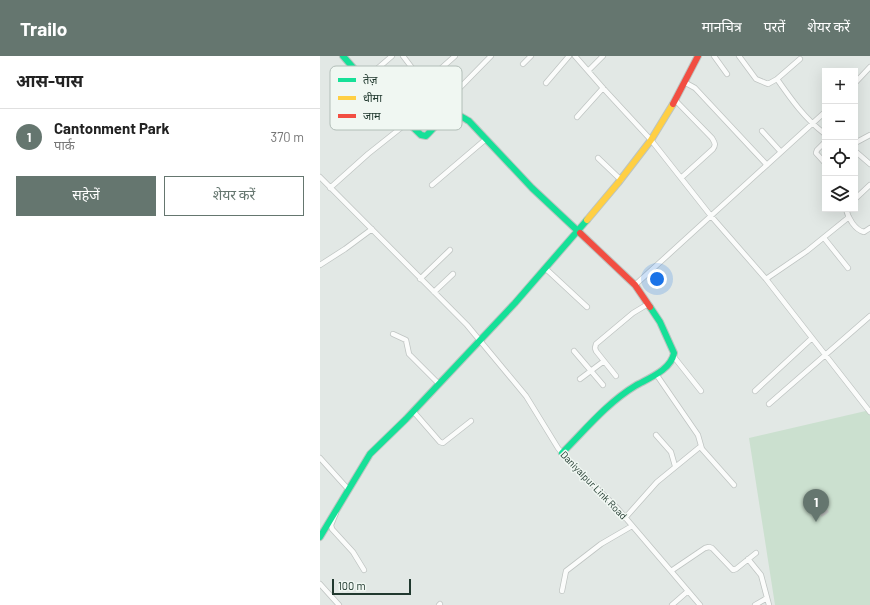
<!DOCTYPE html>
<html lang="hi">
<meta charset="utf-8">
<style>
body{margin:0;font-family:Barlow,"Noto Sans Devanagari",sans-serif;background:#f2f2f2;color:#222}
.controls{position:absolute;right:12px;top:12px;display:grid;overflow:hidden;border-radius:0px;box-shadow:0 4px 16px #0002}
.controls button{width:36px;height:36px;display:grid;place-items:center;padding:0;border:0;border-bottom:1px solid #e0e0e0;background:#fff;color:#222;font:20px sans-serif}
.scale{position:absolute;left:12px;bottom:10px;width:79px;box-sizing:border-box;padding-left:4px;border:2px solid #21392f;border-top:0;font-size:11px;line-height:14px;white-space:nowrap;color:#21392f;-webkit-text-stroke:3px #f0f7f2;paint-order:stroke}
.you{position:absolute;left:337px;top:223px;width:14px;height:14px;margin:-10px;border:3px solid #fff;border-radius:50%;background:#1a73e8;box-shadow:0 0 0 6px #1a73e833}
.badge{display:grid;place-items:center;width:26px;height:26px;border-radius:50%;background:#65766f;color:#fff;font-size:13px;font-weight:700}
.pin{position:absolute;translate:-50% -33px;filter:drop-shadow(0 1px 2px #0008)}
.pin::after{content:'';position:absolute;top:21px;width:14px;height:12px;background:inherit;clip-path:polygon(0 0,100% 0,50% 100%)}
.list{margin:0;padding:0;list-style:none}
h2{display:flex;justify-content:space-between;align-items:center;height:52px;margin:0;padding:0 16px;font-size:17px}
h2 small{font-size:13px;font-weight:400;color:#767676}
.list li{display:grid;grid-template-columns:26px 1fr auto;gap:12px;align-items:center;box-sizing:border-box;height:56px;padding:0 16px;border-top:1px solid #e0e0e0}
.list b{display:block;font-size:15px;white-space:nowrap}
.list p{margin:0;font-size:13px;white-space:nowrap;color:#767676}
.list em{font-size:13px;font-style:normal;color:#767676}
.actions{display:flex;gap:8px;padding:12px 16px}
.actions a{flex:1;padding:9px 0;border:1px solid #65766f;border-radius:0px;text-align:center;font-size:14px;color:#65766f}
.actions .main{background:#65766f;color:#fff}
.icon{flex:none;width:22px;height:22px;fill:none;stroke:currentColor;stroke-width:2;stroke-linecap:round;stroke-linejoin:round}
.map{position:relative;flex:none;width:550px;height:549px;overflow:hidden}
header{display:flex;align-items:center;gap:24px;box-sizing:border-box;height:56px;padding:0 20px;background:#65766f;color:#fff}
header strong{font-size:19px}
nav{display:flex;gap:22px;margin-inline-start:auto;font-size:14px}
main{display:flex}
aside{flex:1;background:#fff}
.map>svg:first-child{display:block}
.green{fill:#cbe0cf}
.building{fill:#cbd0cd}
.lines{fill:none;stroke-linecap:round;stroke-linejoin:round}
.street-casing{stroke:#bfc4c2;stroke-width:6}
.fast-casing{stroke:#bcc4c0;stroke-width:8}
.slow-casing{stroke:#bcc4c0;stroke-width:8}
.jam-casing{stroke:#bcc4c0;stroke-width:8}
.street{stroke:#fbfcfb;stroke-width:4.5}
.fast{stroke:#16e098;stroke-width:6}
.slow{stroke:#ffcf43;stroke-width:6}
.jam{stroke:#f24e42;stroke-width:6}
.labels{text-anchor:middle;stroke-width:3;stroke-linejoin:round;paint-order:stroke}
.street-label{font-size:10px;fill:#21392f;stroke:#f0f7f2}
.key{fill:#f0f7f2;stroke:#b2beb8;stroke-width:1}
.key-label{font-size:11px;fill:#21392f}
</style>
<header>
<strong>Trailo</strong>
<nav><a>मानचित्र</a><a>परतें</a><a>शेयर करें</a></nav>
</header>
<main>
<aside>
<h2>आस-पास<small></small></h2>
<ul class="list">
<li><span class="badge">1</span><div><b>Cantonment Park</b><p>पार्क</p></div><em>370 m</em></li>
</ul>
<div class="actions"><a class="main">सहेजें</a><a>शेयर करें</a></div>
</aside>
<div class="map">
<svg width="550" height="549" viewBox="0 0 550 549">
<rect width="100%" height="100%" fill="#e2e8e5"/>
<path class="green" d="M 550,354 L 550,549 L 455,549 L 429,382 Z"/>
<path class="building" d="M 506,452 L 509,456 L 502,461 L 499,457 Z"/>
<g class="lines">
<g class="street-casing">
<path id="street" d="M 83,0 L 105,29
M 255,0 L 283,32 L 331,84 L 391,160 L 446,223 L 550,356
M 394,0 L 407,18
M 419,0 L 436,23 L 448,28 L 457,23 L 480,3
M 203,8 L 211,0
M 268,15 L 283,0
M 457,23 C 471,43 485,63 505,78
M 44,24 L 72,0
M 364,26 L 375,32 L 447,109
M 226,27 L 249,0
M 535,27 L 550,11
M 355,44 L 392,82 C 395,87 396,89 393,93 L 361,122
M 121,52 L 114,44 L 105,29 L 108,24 L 135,0
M 127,61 L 121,54 L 122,50 L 171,0
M 257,61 L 283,32
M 442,75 L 461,96
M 505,86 L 497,94 L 496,97 L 505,107
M 535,87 L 550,79
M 535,95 L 550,108
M 278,102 L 301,124
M 0,121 L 147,269 L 206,340 L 238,392 L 246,402 L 298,453 L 380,549
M 112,129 L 166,83
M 10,132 L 48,98 L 87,67
M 535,143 L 550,129
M 526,153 C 528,162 535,174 544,176 L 550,172
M 504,182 L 528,212
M 0,209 L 25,193 L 52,173
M 225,212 L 267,251
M 100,223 L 130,194
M 446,223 L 487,195 L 529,161
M 315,229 L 505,56
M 114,236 L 133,218
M 73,278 L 86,284 L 89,298 L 119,328
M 254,295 L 283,329
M 354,301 L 381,335
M 336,318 L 378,379 L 382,393 L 414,429
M 296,320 L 276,295 L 275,292 L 276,288 L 313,257 L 328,248
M 260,323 L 284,305
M 435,335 L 492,282
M 449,348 L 550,260
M 93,355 L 120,386 L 123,387 L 151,365
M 336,379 L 351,396 L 355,410
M 0,402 L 28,433
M 16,457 L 11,469 L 12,473 L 33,496 L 44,514
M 305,462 L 337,426 L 381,390
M 428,503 L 441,519 L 449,549
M 351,515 L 385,492 L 389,491 L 392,492 L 413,514 L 416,513 L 436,497
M 0,528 L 19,549
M 242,535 L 246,515 L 281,488 L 312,470
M 119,549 L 120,548
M 352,549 L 368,535
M 435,549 L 447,542"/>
</g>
<g class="fast-casing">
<path id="fast" d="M 23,0 L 44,24 L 101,79 L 106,80 C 114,72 125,57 137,59 C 142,60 145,63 149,65 L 212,132 L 260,177
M 242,397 C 265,374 287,347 315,330 C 329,322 351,314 354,297 L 340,266 L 330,251
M 0,481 L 50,398 L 86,363 L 195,247 L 267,164"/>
</g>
<g class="slow-casing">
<path id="slow" d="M 267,164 L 298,127 L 331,84 L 353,48"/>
</g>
<g class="jam-casing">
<path id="jam" d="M 353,48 L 378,0
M 260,177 L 315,229 L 330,251"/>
</g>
<use href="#street" class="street"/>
<use href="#fast" class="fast"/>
<use href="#slow" class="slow"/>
<use href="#jam" class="jam"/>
</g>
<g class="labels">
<g class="street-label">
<text transform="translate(274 429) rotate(46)" y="4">Daniyalpur Link Road</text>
</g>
</g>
<rect x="10" y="10" width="132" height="64" rx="6" class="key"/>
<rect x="18" y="22" width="18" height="4" fill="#16e098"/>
<rect x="18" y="40" width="18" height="4" fill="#ffcf43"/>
<rect x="18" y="58" width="18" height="4" fill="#f24e42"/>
<g class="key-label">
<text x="43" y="28">तेज़</text>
<text x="43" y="46">धीमा</text>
<text x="43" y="64">जाम</text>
</g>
</svg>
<div class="controls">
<button>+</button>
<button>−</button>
<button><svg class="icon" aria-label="locate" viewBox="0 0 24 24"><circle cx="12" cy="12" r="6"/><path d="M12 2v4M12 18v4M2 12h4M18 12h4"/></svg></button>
<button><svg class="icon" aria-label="layers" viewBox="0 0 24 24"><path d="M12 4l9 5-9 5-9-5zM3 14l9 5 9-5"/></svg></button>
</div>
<div class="scale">100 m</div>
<div class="you"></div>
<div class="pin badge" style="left:496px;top:466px">1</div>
</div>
</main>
